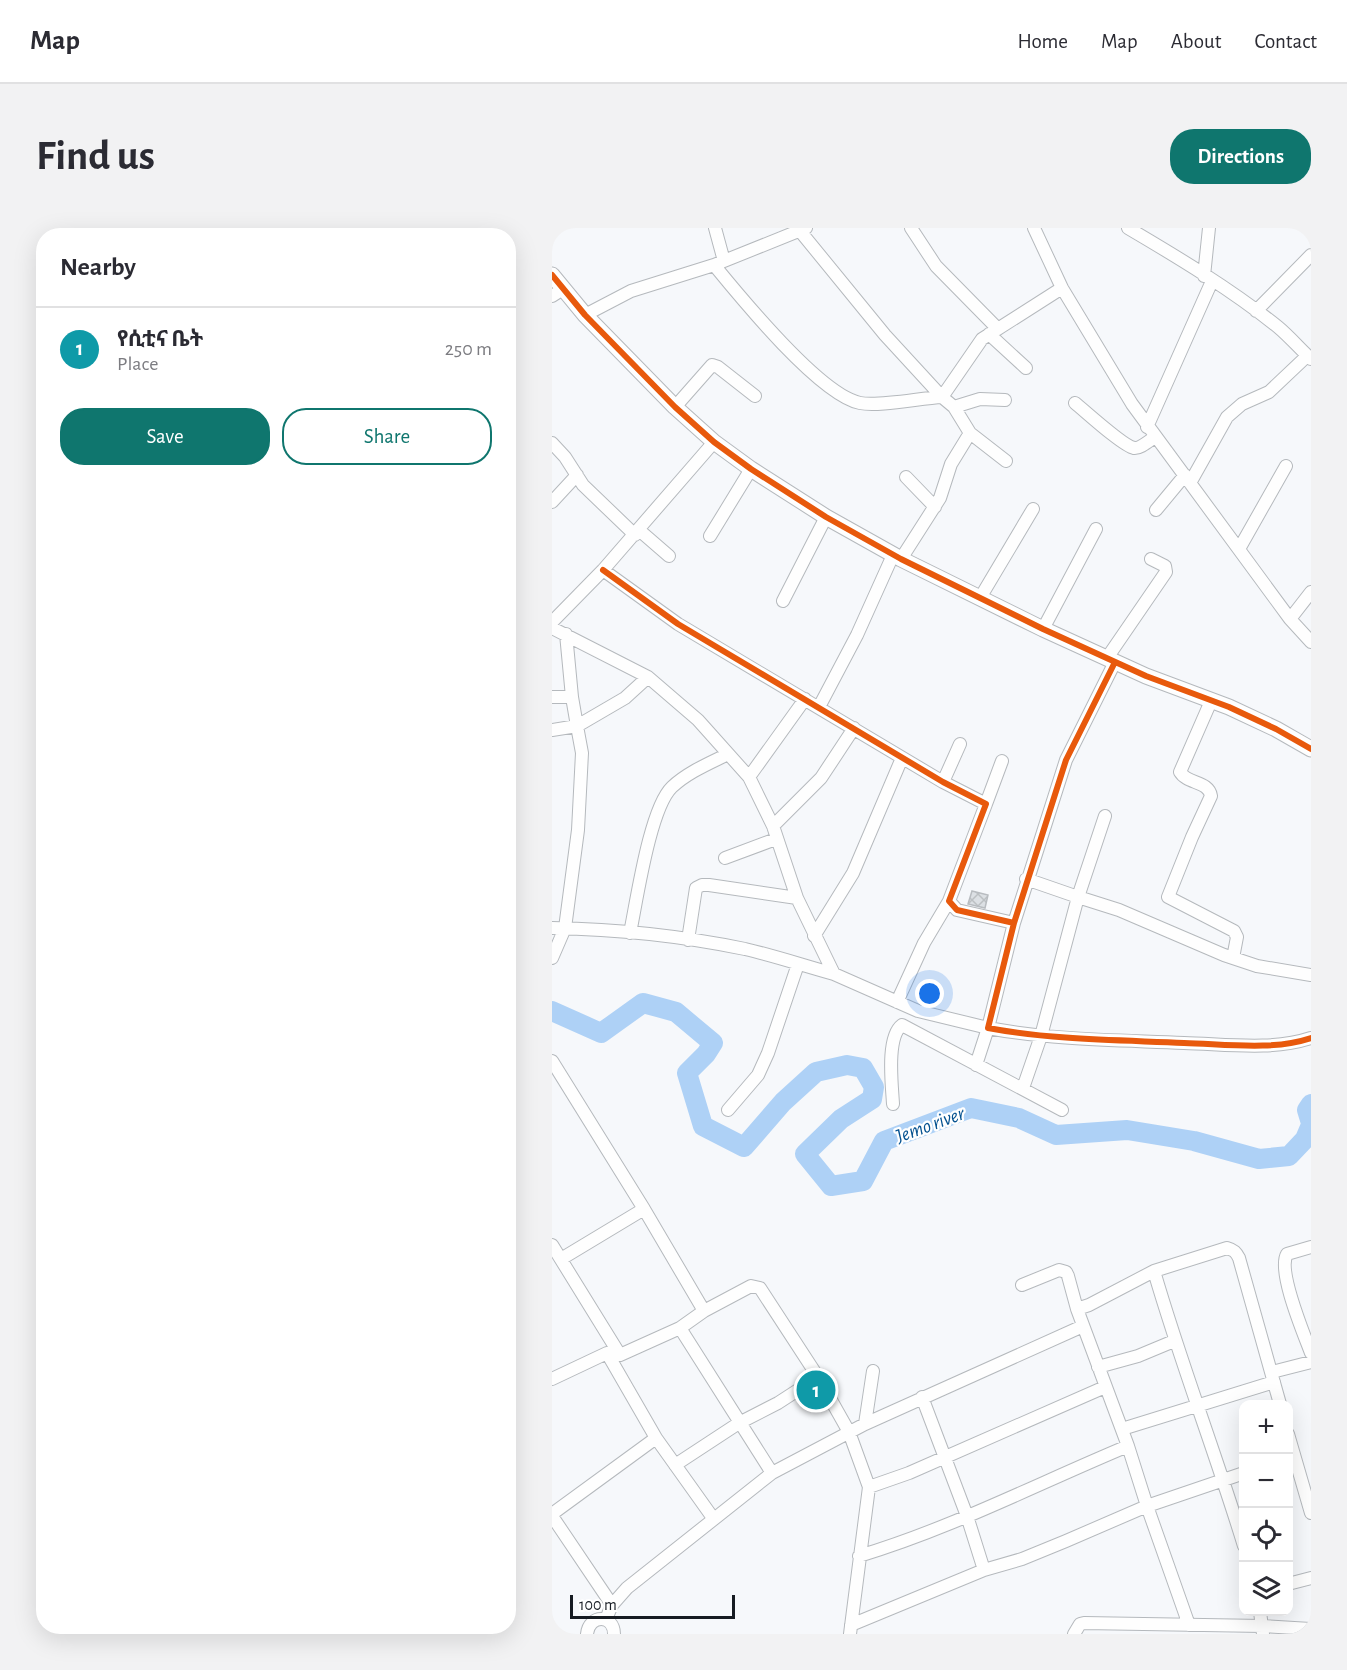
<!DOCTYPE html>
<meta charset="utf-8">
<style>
body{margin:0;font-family:"Alegreya Sans","Noto Sans Ethiopic",sans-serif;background:#f2f2f3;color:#2b2b33}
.controls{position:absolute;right:18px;bottom:18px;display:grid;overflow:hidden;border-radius:12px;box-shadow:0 6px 24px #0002}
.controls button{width:54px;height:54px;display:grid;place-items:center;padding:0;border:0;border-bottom:2px solid #e1e1e2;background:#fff;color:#2b2b33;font:30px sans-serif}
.scale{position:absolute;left:18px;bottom:15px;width:165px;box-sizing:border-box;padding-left:6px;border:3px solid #161b22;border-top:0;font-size:16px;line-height:21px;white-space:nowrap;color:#161b22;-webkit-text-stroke:4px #fff;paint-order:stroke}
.you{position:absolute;left:378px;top:766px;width:21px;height:21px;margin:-15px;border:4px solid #fff;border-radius:50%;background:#1a73e8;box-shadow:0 0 0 9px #1a73e833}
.badge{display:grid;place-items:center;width:39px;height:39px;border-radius:50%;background:#0f766e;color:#fff;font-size:20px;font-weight:700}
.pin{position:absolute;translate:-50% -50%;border:3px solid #fff;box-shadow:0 2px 6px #0006}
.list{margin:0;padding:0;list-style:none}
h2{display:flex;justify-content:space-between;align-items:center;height:78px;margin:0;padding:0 24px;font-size:26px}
h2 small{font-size:20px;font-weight:400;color:#7c7c81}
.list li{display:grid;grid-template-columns:39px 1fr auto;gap:18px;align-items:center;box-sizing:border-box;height:84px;padding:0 24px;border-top:2px solid #e1e1e2}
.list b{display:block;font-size:22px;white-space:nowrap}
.list p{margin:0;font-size:20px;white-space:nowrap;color:#7c7c81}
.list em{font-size:20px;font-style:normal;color:#7c7c81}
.actions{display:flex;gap:12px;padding:18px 24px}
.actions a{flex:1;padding:14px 0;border:2px solid #0f766e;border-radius:24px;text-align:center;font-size:21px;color:#0f766e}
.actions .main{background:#0f766e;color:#fff}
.icon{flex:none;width:33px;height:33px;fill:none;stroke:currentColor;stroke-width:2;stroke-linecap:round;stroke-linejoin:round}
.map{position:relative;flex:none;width:759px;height:1406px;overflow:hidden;border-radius:24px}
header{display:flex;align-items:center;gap:36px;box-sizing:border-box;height:84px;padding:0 30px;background:#fff;border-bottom:2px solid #e1e1e2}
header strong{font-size:28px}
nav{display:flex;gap:33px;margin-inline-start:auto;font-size:21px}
.intro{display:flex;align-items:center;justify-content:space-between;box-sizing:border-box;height:144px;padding:0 36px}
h1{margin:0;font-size:42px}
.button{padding:15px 27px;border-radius:24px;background:#0f766e;color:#fff;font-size:21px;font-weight:700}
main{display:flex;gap:36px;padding:0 36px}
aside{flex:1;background:#fff;border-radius:24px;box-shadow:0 6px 24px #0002}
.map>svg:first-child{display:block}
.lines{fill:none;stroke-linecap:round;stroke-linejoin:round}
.river{stroke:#aed1f6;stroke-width:20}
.building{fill:url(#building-cross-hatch);stroke:#b8bcc0;stroke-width:1.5}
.minor-casing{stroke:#b5b9bd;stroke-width:14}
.tertiary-casing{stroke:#b5b9bd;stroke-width:17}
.minor{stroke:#fefefe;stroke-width:12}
.tertiary{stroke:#fefefe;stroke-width:15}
.cycleway-casing{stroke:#fff;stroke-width:10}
.cycleway{stroke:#e8590c;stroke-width:6}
.labels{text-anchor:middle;stroke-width:4.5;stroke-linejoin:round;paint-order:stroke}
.water-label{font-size:20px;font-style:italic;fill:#055290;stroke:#fff}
</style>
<header>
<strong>Map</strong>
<nav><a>Home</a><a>Map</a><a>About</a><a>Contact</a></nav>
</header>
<div class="intro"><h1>Find us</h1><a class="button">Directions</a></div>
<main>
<aside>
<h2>Nearby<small></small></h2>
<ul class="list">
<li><span class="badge" style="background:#0f9aa8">1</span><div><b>የሲቲና ቤት</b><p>Place</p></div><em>250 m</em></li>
</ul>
<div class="actions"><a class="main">Save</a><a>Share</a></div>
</aside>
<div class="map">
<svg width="759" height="1406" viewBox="0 0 759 1406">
<defs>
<pattern id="building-cross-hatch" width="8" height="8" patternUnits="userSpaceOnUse" patternTransform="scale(1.5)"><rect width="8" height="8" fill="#dce0e4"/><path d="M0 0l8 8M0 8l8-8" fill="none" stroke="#bcc0c3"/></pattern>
</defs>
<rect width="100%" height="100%" fill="#f6f8fb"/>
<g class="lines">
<path class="river" d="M 0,783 L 49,805 L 91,775 L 124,784 L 161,815 L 154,826 L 135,845 L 151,898 L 192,919 L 231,874 L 264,844 L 295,837 L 311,840 L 322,859 L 320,871 L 289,891 L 253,926 L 279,958 L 311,953 L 332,913 L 419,880 L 467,890 L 504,907 L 575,902 L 642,913 L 707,931 L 737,928 L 753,911 L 759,897
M 759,876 L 755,882 L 759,895"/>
</g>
<path class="building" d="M 420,663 L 436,667 L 433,680 L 416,676 Z"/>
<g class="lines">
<g class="minor-casing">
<path id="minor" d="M 163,0 L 172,33
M 359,0 L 384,38 L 446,101
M 482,0 L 510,60 L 580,176 L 738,391 L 759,414
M 576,0 C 627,30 680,62 726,99 C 738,109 748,121 759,131
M 248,3 L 333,107 L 390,169 L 402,179 L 418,205 L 399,236 L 388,270 L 349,331
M 162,37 L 254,0
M 652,48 L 657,0
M 0,68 L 11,61
M 704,83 L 759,27
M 33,87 L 79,63 L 162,37 C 189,70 268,167 308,175 C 326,179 369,170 390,169
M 437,106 L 474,140
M 390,169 L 430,111 L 510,60
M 523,175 C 533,183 571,218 582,220 C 588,221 598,212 603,209
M 123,179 L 160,137 L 166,139 L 203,168
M 402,179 L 428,171 L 453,172
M 595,199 L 660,53
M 418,205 L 454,233
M 0,215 L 13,229 L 31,257 L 83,307
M 354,249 L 383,279
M 638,255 L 675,189 L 690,176 L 717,164 L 755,128
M 0,274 L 25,247
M 604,282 L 633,247
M 87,302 L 117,328
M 158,308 L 199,241
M 687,321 L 734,238
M 51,342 L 126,396 L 391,554 L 434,576 L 397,673 L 405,682 L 462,695
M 428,370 L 481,281
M 231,373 L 274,289
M 738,391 L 759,364
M 0,394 L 51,342 L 162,214
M 0,400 L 96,449 L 146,492 L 197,549 L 253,471
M 491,401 L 544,301
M 555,430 L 614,344 L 613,338 L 599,331
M 563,434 L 514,532 L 462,695 L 436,800 C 500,812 566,812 632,815 C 673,816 720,823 759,810
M 0,469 L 20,469 L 14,406
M 659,473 L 628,544 C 635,556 657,553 659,568 L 640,609 L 616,669 L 682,703 L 685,709 L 681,730
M 267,479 L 305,407 L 341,327
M 0,502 L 25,498 L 20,469
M 391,554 L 408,516
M 434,576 L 450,533
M 221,598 L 269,550 L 302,500
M 173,630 L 224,611
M 474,651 L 526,669 L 553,588
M 0,700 C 64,701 130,708 193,721 C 223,728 253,738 282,746 L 245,670 L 221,598 L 197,549
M 78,705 C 85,671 98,580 120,559 C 136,544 158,535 176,526
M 262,708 L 301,645 L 350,530
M 136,712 L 144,660 L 150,657 L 157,657 L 245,670
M 0,730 L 13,700 L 26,602 L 30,525 L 25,498 L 73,470 L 96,449
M 282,746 L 366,783 L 436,800 L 424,837
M 345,774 L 372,715 L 397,673
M 0,833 L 92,981 L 152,1083
M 471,860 L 489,808 L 526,669 L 567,682 L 672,727 L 705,738 L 759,747
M 341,876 C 340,857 334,809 350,797 L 510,882
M 176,882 L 206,847 L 216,825 L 246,736
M 0,1017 L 68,1127
M 759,1019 L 735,1026 C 725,1043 752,1106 759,1125
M 9,1031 L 92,981
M 602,1043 C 629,1136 664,1226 692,1318
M 470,1057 L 507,1042 L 514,1044 L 516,1048 L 525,1081 L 576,1218 L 595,1278 L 637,1397
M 525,1081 L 537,1077 L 602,1043 L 675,1020 C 682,1022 684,1024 687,1030 L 728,1176
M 128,1100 L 220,1245
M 55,1125 L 104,1210 L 161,1290
M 546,1139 L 586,1128 L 622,1113
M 720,1144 L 759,1134
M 0,1151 L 55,1125 L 68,1127 L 128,1100 L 152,1083 L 199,1058 L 208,1060 L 266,1149 L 297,1204 L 317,1259 L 298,1406
M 370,1169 L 415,1288 L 432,1342
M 313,1196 L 531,1098
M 570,1201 L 722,1154
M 736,1206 L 759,1285
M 123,1237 L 187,1195 L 226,1175 L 266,1149
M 317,1259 L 357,1245 L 553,1159
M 0,1286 L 104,1210
M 0,1288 L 60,1377
M 307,1328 C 400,1300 487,1255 576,1218
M 736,1356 L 759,1350
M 708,1384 L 711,1406
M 54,1391 L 60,1377 L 75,1360 L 220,1245 L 313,1196 L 321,1143
M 299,1397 L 432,1342 L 470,1331 L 514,1313 L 595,1278 L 692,1245
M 35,1406 C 37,1386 62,1386 62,1406
M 522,1406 L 528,1396 L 532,1395 L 711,1398 L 759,1401"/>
</g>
<g class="tertiary-casing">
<path id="tertiary" d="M 0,47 L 33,87 L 123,179 L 162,214 L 199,241 L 274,289 L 349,331 L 491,401 L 594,448 L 677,479 L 724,501 L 759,521"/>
</g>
<use href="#minor" class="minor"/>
<use href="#tertiary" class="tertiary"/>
<g class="cycleway-casing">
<path id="cycleway" d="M 0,47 L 33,87 L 123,179 L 162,214 L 199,241 L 274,289 L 349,331 L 491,401 L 594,448 L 677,479 L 724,501 L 759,521
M 51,342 L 126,396 L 391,554 L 434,576 L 397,673 L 405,682 L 462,695
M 563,434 L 514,532 L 462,695 L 436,800 C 500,812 566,812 632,815 C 673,816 720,823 759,810"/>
</g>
<use href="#cycleway" class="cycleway"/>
</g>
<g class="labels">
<g class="water-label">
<text transform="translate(378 896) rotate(-20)" y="7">Jemo river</text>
</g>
</g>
</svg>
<div class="controls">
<button>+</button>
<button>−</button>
<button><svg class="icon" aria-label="locate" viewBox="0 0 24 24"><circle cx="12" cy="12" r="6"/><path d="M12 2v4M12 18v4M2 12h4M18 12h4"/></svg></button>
<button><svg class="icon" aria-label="layers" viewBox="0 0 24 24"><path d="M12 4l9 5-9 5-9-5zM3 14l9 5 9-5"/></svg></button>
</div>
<div class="scale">100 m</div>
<div class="you"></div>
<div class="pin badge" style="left:264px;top:1162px;background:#0f9aa8">1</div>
</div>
</main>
